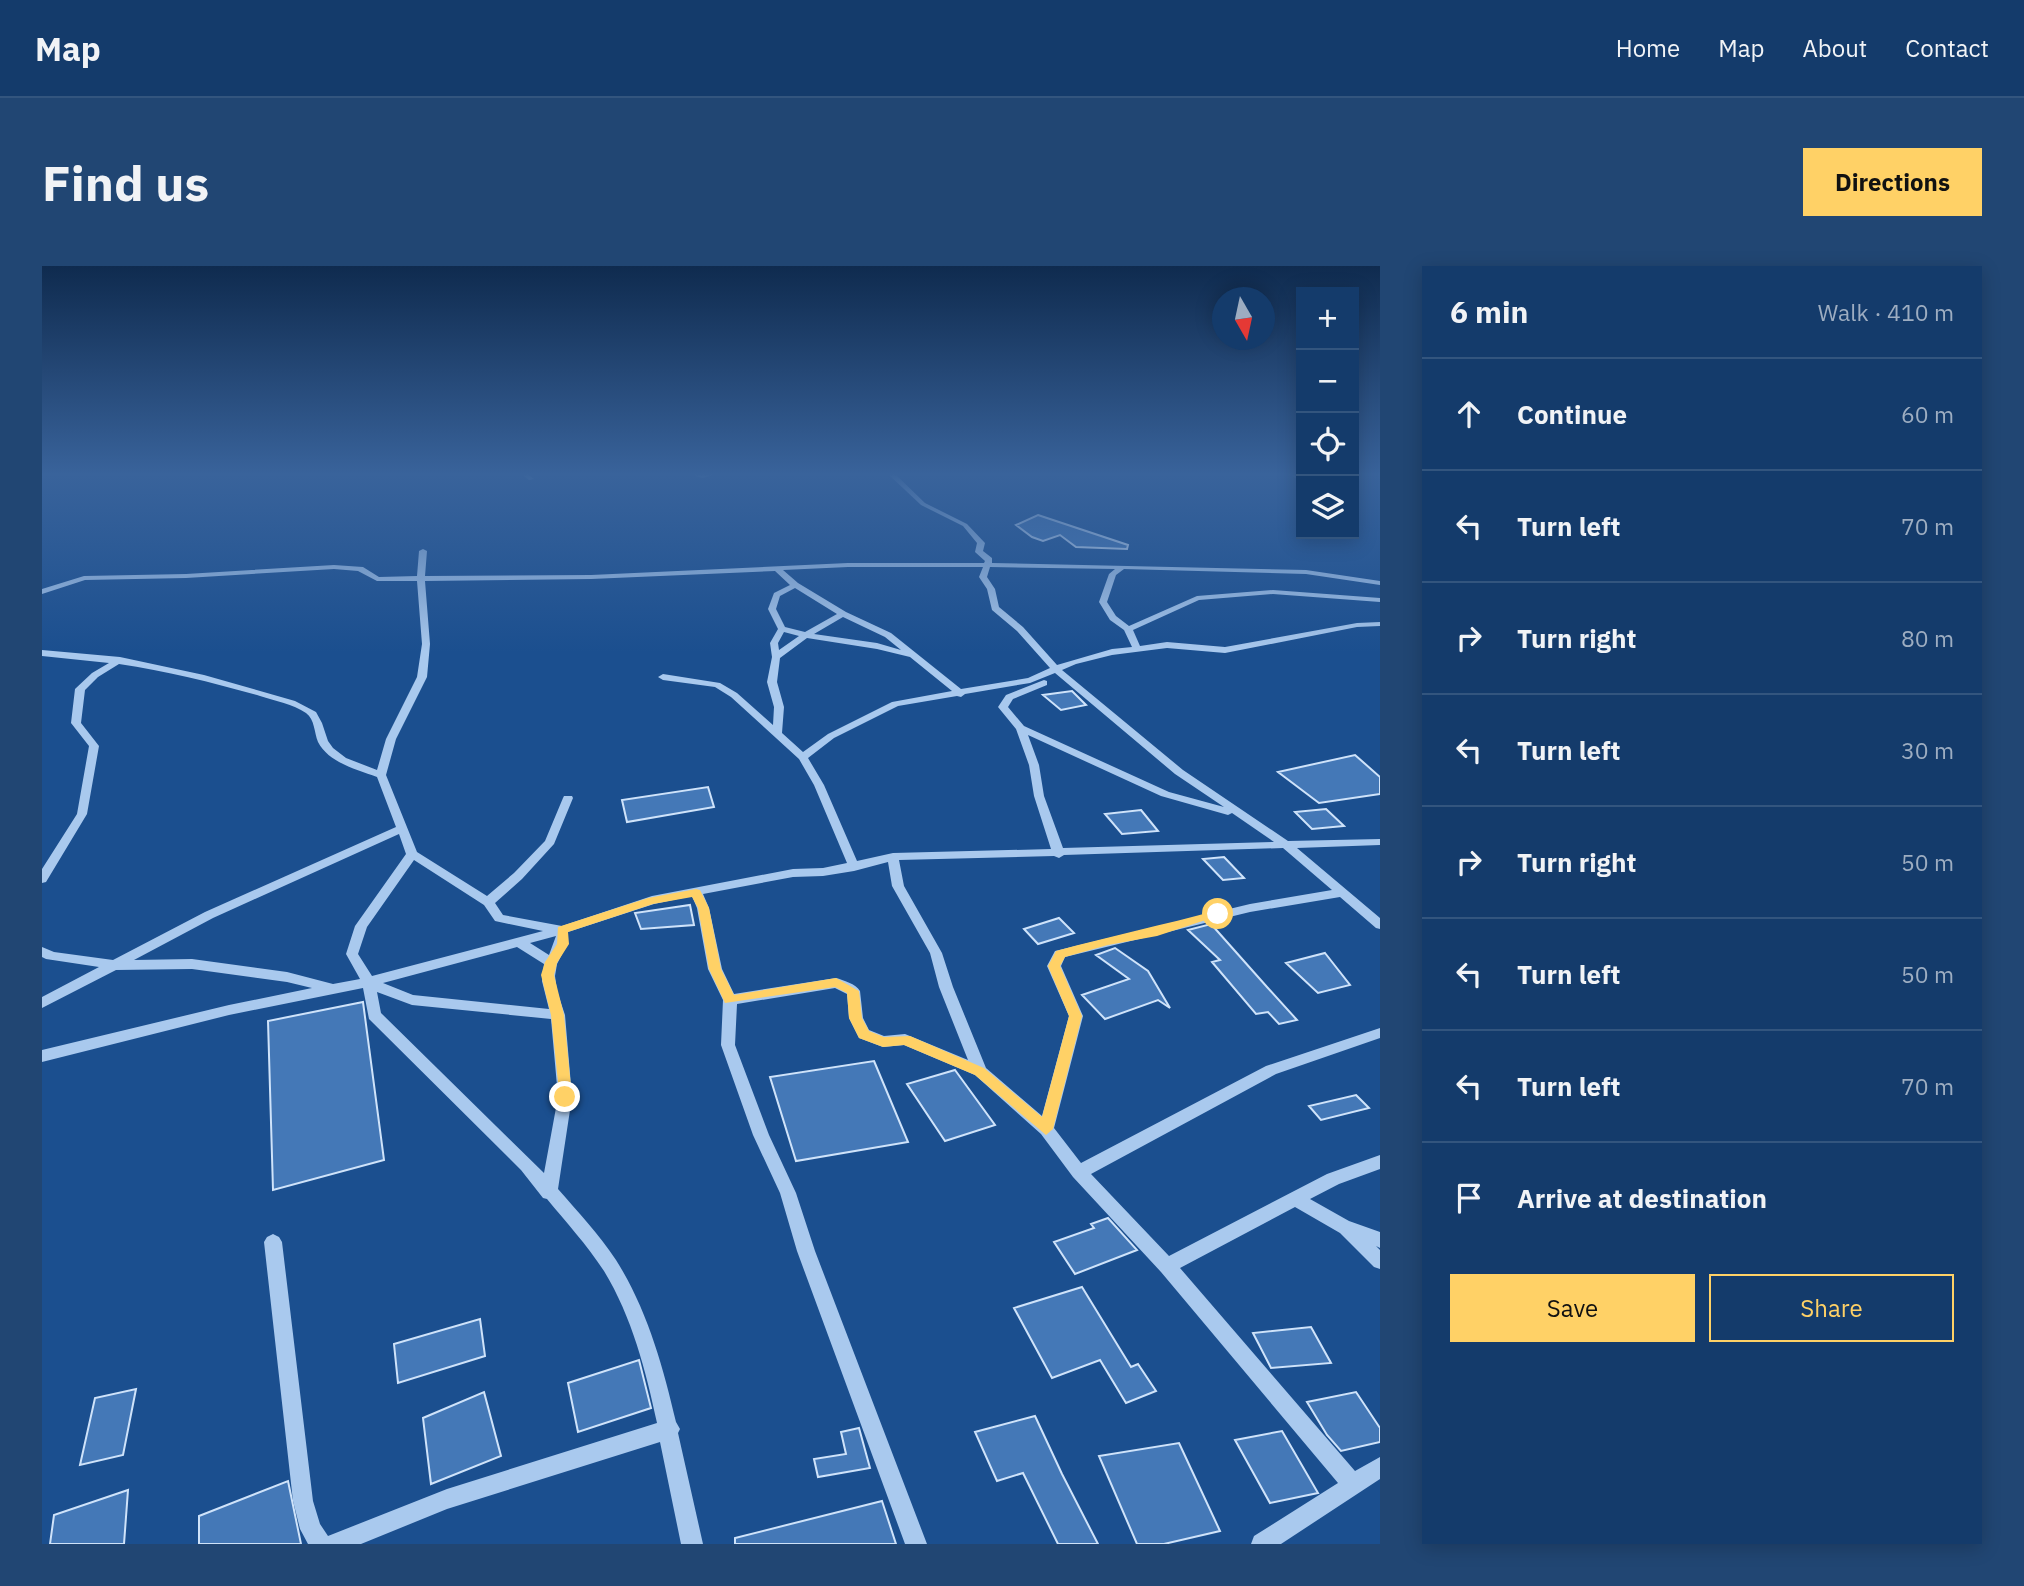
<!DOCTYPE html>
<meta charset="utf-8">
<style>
body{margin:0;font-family:"IBM Plex Sans",sans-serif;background:#214673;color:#f1f3f6}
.controls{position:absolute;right:21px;top:21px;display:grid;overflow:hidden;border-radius:0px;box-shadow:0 4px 18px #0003}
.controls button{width:63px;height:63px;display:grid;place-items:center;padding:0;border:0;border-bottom:2px solid #33557e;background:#143b6b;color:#f1f3f6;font:35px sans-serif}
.compass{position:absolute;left:1170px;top:21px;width:63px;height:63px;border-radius:50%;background:#143b6b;box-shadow:0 4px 18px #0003;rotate:171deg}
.stop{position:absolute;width:21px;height:21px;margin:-16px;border:5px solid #ffd166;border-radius:50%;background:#fff}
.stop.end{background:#ffd166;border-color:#fff;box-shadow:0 2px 7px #0008}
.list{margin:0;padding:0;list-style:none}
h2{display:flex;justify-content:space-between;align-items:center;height:91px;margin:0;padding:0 28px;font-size:30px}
h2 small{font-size:23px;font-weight:400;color:#9dadc1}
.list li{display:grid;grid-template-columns:46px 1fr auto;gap:21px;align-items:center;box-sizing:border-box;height:112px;padding:0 28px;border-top:2px solid #33557e}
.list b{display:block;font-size:26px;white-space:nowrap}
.list em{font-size:23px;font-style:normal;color:#9dadc1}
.actions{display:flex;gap:14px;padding:21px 28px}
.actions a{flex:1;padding:16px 0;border:2px solid #ffd166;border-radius:0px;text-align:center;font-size:24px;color:#ffd166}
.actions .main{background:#ffd166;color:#111}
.icon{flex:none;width:38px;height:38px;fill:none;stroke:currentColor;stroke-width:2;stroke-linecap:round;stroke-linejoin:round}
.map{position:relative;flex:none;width:1338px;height:1278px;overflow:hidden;border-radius:0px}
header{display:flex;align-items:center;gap:42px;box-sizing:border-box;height:98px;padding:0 35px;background:#143b6b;border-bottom:2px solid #33557e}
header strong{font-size:33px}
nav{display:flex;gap:38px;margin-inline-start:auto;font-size:24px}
.intro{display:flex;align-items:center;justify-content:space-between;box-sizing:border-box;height:168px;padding:0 42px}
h1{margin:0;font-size:49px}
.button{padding:18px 32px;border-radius:0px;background:#ffd166;color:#111;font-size:24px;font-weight:700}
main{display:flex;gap:42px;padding:0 42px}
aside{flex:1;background:#143b6b;border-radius:0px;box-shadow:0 4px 18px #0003}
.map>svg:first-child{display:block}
.building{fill:#4478b7;stroke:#cfe3fa;stroke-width:2}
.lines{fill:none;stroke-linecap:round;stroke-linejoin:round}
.minor{fill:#a9c9ee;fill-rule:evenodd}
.route{fill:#ffd166}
</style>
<header>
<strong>Map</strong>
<nav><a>Home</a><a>Map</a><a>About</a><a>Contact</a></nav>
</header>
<div class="intro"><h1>Find us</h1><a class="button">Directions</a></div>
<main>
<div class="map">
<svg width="1338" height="1278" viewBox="0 0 1338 1278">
<rect width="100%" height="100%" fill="#1b4f8f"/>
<path class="building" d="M 996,249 L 1086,279 L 1085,283 L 1034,281 L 1018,269 L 1001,275 L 990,271 L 974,259 Z
M 1030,425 L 1044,439 L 1019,444 L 1001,429 Z
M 1313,489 L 1338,511 L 1338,528 L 1277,537 L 1236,506 Z
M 666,521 L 672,541 L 585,556 L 580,534 Z
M 1284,543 L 1302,560 L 1270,563 L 1253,546 Z
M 1099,544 L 1116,565 L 1080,568 L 1063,548 Z
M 1182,591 L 1202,612 L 1181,614 L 1161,593 Z
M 648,639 L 652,659 L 599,663 L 593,647 Z
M 1017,652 L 1032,667 L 996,678 L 982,663 Z
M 1169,658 L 1225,721 L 1255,754 L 1237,758 L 1226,746 L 1214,748 L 1170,696 L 1178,694 L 1146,664 Z
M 1073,682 L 1106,705 L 1128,742 L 1116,734 L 1063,753 L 1040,729 L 1087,713 L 1054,689 Z
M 1283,687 L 1308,719 L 1276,727 L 1244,697 Z
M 321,736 L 342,894 L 231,924 L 226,755 Z
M 832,795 L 866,876 L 754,895 L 728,811 Z
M 913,804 L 953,859 L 903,875 L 865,818 Z
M 1314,829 L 1327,842 L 1279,854 L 1267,840 Z
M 1066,952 L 1095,984 L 1033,1008 L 1012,976 L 1052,962 L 1049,958 Z
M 1040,1021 L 1089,1101 L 1096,1098 L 1114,1125 L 1084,1137 L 1058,1094 L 1010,1112 L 972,1042 Z
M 438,1053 L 443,1090 L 356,1117 L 352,1078 Z
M 1269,1061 L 1289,1097 L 1229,1102 L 1211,1067 Z
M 597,1094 L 609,1142 L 536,1166 L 526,1117 Z
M 94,1123 L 81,1189 L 38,1199 L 53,1132 Z
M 442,1126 L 459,1190 L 389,1218 L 381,1152 Z
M 1314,1126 L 1338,1162 L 1338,1176 L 1299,1185 L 1285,1169 L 1265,1136 Z
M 993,1150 L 1020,1208 L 1056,1278 L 1016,1278 L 981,1207 L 955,1215 L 933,1166 Z
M 817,1162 L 828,1202 L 776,1211 L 772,1193 L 804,1188 L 799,1166 Z
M 1240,1165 L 1276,1227 L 1228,1237 L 1193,1174 Z
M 1137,1177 L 1178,1265 L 1122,1278 L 1095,1278 L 1057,1190 Z
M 246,1215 L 259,1278 L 157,1278 L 157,1250 Z
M 86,1224 L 82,1278 L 8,1278 L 12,1249 Z
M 840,1235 L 854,1278 L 693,1278 L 693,1272 Z"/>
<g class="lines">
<path class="minor" d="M 478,207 L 485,207 L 492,213 L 487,214 Z
M 645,207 L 681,207 L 660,212 Z
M 845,207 L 852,207 L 883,237 L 925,258 L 943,277 L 941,285 L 950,292 L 950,297 L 1264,304 L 1338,315 L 1338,319 L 1264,308 L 1082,303 L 1074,309 L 1065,336 L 1074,350 L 1087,360 L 1155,330 L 1231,324 L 1338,332 L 1338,336 L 1231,328 L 1157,334 L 1091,364 L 1098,380 L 1125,376 L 1183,381 L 1315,357 L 1338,356 L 1338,360 L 1315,361 L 1183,387 L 1125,382 L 1070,389 L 1034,398 L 1020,404 L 1141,504 L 1246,575 L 1338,573 L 1338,579 L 1255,582 L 1338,652 L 1338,663 L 1334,662 L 1298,631 L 1208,646 L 1023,691 L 1019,700 L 1041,750 L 1012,862 L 1039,897 L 1224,800 L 1338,762 L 1338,772 L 1234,808 L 1049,908 L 1127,990 L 1285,908 L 1338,889 L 1338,903 L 1297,918 L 1268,933 L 1307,955 L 1338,966 L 1338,982 L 1334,980 L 1338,984 L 1338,1003 L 1332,1001 L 1298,967 L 1253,941 L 1138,1002 L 1313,1205 L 1338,1191 L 1338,1213 L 1239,1278 L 1209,1278 L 1212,1270 L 1296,1217 L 1119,1006 L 1031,911 L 999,868 L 933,809 L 862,779 L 841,781 L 817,772 L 807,752 L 805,728 L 793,722 L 695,738 L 693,779 L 727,869 L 754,927 L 773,985 L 885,1278 L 863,1278 L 755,985 L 738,927 L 711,869 L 679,779 L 681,734 L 666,703 L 655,642 L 650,630 L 612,638 L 526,666 L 525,678 L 515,698 L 513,710 L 515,725 L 523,749 L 530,831 L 516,923 C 536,946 557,968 574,994 C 605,1043 621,1100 634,1156 L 638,1163 L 636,1167 L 661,1278 L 639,1278 L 618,1176 L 405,1243 L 319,1278 L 266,1278 L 258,1263 L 251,1235 L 222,976 L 225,971 L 231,968 L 237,971 L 240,976 L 271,1235 L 278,1258 L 286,1270 L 405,1223 L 615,1157 C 604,1105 590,1051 562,1005 C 545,979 524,956 505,933 L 501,932 L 479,904 L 327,753 L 321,722 L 187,749 L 0,796 L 0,784 L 187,739 L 270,722 L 245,716 L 150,703 L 74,704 L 0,742 L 0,731 L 57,701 L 4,693 L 0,691 L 0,681 L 12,686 L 71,694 L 163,646 L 354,561 L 335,511 C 314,503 287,497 276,476 C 272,466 273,454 264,447 C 251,438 233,435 218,430 C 172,417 125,405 77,398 L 56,411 L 43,424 L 39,457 L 57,480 L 45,548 L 4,616 L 0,617 L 0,603 L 35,548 L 47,480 L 29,457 L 33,423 L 50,407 L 67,397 L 0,390 L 0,384 L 78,391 L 162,409 L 253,435 L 274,446 L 280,457 L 286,475 L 291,482 L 304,492 L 335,504 L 344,473 L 375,411 L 380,378 L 375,315 L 335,315 L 316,305 L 292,303 L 144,312 L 43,314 L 0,328 L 0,323 L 42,310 L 144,308 L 292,299 L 321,301 L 337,311 L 375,310 L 377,285 L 381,283 L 385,285 L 383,310 L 549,309 L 806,297 L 942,297 L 943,295 L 933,286 L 935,277 L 921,260 L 879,239 ZM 806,301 L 941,301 L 937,311 L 945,323 L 950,344 L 975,365 L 1008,402 L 986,412 L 919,423 L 849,367 L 804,346 L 756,317 L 741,304 ZM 948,301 L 1073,303 L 1067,308 L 1057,336 L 1068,354 L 1082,364 L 1090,381 L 1070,383 L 1015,399 L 981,361 L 957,341 L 953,323 L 945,311 ZM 733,305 L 748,319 L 732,327 L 726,343 L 736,363 L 728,377 L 730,391 L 725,416 L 732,441 L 731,459 L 695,427 L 678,417 L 621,408 L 616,411 L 621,414 L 673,421 L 689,431 L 757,493 L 772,519 L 805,597 L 781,602 L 751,603 L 610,630 L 520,660 L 461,649 L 453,637 L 480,613 L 512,578 L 531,532 L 530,530 L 522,530 L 521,532 L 503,575 L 472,607 L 445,630 L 375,586 L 344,509 L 354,473 L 385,411 L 388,378 L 383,315 L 549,313 ZM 753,322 L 795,348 L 763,366 L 743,361 L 734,343 L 738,330 ZM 801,351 L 843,371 L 859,384 L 835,377 L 772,368 ZM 742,366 L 757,370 L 737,384 L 736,377 ZM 765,372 L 835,383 L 868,391 L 910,425 L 850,436 L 786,468 L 761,486 L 740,467 L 742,441 L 735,416 L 738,392 ZM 1013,407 L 1133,508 L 1182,541 L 1127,526 L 982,460 L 966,441 L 971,433 L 1005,419 L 1005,415 L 1002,414 L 964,429 L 956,441 L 974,463 L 987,499 L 992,530 L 1009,583 L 851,587 L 815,595 L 782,519 L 766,492 L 792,472 L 856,440 L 915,430 L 919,431 L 923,428 L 988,417 ZM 986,469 L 1119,530 L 1186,549 L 1190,547 L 1232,576 L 1021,582 L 1002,530 L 997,499 ZM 357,568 L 364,588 L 313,660 L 304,688 L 318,713 L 291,718 L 245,706 L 150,693 L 92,694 L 171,652 ZM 1241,582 L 1290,624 L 1208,638 L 1013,685 L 1005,700 L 1027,750 L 1000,850 L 944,802 L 911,721 L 900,687 L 862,620 L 857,594 L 1012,590 L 1017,592 L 1022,589 ZM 372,594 L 442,639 L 453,655 L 501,665 L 330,710 L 316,688 L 325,661 ZM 846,596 L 850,620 L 888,687 L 897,721 L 926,794 L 863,768 L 842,770 L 827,764 L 821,752 L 818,725 C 814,718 801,714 794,712 L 692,728 L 680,703 L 667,642 L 661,628 L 751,611 L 781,610 L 812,605 ZM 514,670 L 507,689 L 488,677 ZM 475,681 L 502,698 L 500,715 L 507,743 L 371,729 L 341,717 ZM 335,726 L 370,739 L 509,753 L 516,831 L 502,907 L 339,747 Z
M 1244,207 L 1252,207 L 1259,211 L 1259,215 Z"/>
</g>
<linearGradient id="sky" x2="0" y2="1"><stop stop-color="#0f2b4f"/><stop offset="0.54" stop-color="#39639b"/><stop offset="1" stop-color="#39639b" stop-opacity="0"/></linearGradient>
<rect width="1338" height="386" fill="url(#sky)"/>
<path class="route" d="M 654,623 L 658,624 L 667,642 L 679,703 L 692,729 L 794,712 L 817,725 L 820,752 L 827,765 L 842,771 L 868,770 L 942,802 L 1000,851 L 1027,750 L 1006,700 L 1014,685 C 1068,670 1122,659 1176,644 L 1182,648 L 1115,670 L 1066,679 L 1023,691 L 1018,700 L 1040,750 L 1011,863 L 1004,869 L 933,809 L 862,779 L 841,781 L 817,772 L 807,752 L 805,727 L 793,721 L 683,737 L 667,703 L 656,642 L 650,631 L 611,638 L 526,666 L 527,678 L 515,697 L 512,709 L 522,749 L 530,831 L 523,837 L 518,835 L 509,749 L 499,709 L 503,696 L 515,678 L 516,661 L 606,632 Z"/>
</svg>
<div class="controls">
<button>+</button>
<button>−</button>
<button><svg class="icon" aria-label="locate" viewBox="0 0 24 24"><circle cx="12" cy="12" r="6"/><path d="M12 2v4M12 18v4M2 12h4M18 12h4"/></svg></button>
<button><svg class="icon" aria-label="layers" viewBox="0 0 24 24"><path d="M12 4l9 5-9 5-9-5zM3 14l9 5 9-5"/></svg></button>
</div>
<svg class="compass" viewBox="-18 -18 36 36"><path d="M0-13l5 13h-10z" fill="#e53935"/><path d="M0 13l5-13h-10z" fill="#9dadc1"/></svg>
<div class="stop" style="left:1176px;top:648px"></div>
<div class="stop end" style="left:523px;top:831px"></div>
</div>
<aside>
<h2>6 min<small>Walk · 410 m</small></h2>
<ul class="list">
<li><svg class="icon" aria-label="ahead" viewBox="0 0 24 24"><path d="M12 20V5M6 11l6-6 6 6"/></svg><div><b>Continue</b></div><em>60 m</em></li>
<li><svg class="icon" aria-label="left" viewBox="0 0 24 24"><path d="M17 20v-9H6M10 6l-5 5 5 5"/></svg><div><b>Turn left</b></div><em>70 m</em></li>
<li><svg class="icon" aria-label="right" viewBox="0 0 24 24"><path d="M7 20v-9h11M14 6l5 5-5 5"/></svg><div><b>Turn right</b></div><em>80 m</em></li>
<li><svg class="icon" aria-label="left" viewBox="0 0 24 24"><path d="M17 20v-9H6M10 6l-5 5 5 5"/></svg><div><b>Turn left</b></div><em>30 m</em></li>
<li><svg class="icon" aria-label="right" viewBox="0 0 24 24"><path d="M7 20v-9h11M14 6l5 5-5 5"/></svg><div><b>Turn right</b></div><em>50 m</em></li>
<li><svg class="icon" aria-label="left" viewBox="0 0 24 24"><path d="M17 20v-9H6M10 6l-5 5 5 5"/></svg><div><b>Turn left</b></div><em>50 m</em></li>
<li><svg class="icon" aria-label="left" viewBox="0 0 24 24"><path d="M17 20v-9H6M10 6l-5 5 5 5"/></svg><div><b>Turn left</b></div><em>70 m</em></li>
<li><svg class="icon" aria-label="arrive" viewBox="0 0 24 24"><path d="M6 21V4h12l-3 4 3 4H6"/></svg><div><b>Arrive at destination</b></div></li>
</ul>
<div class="actions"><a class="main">Save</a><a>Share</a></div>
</aside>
</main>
